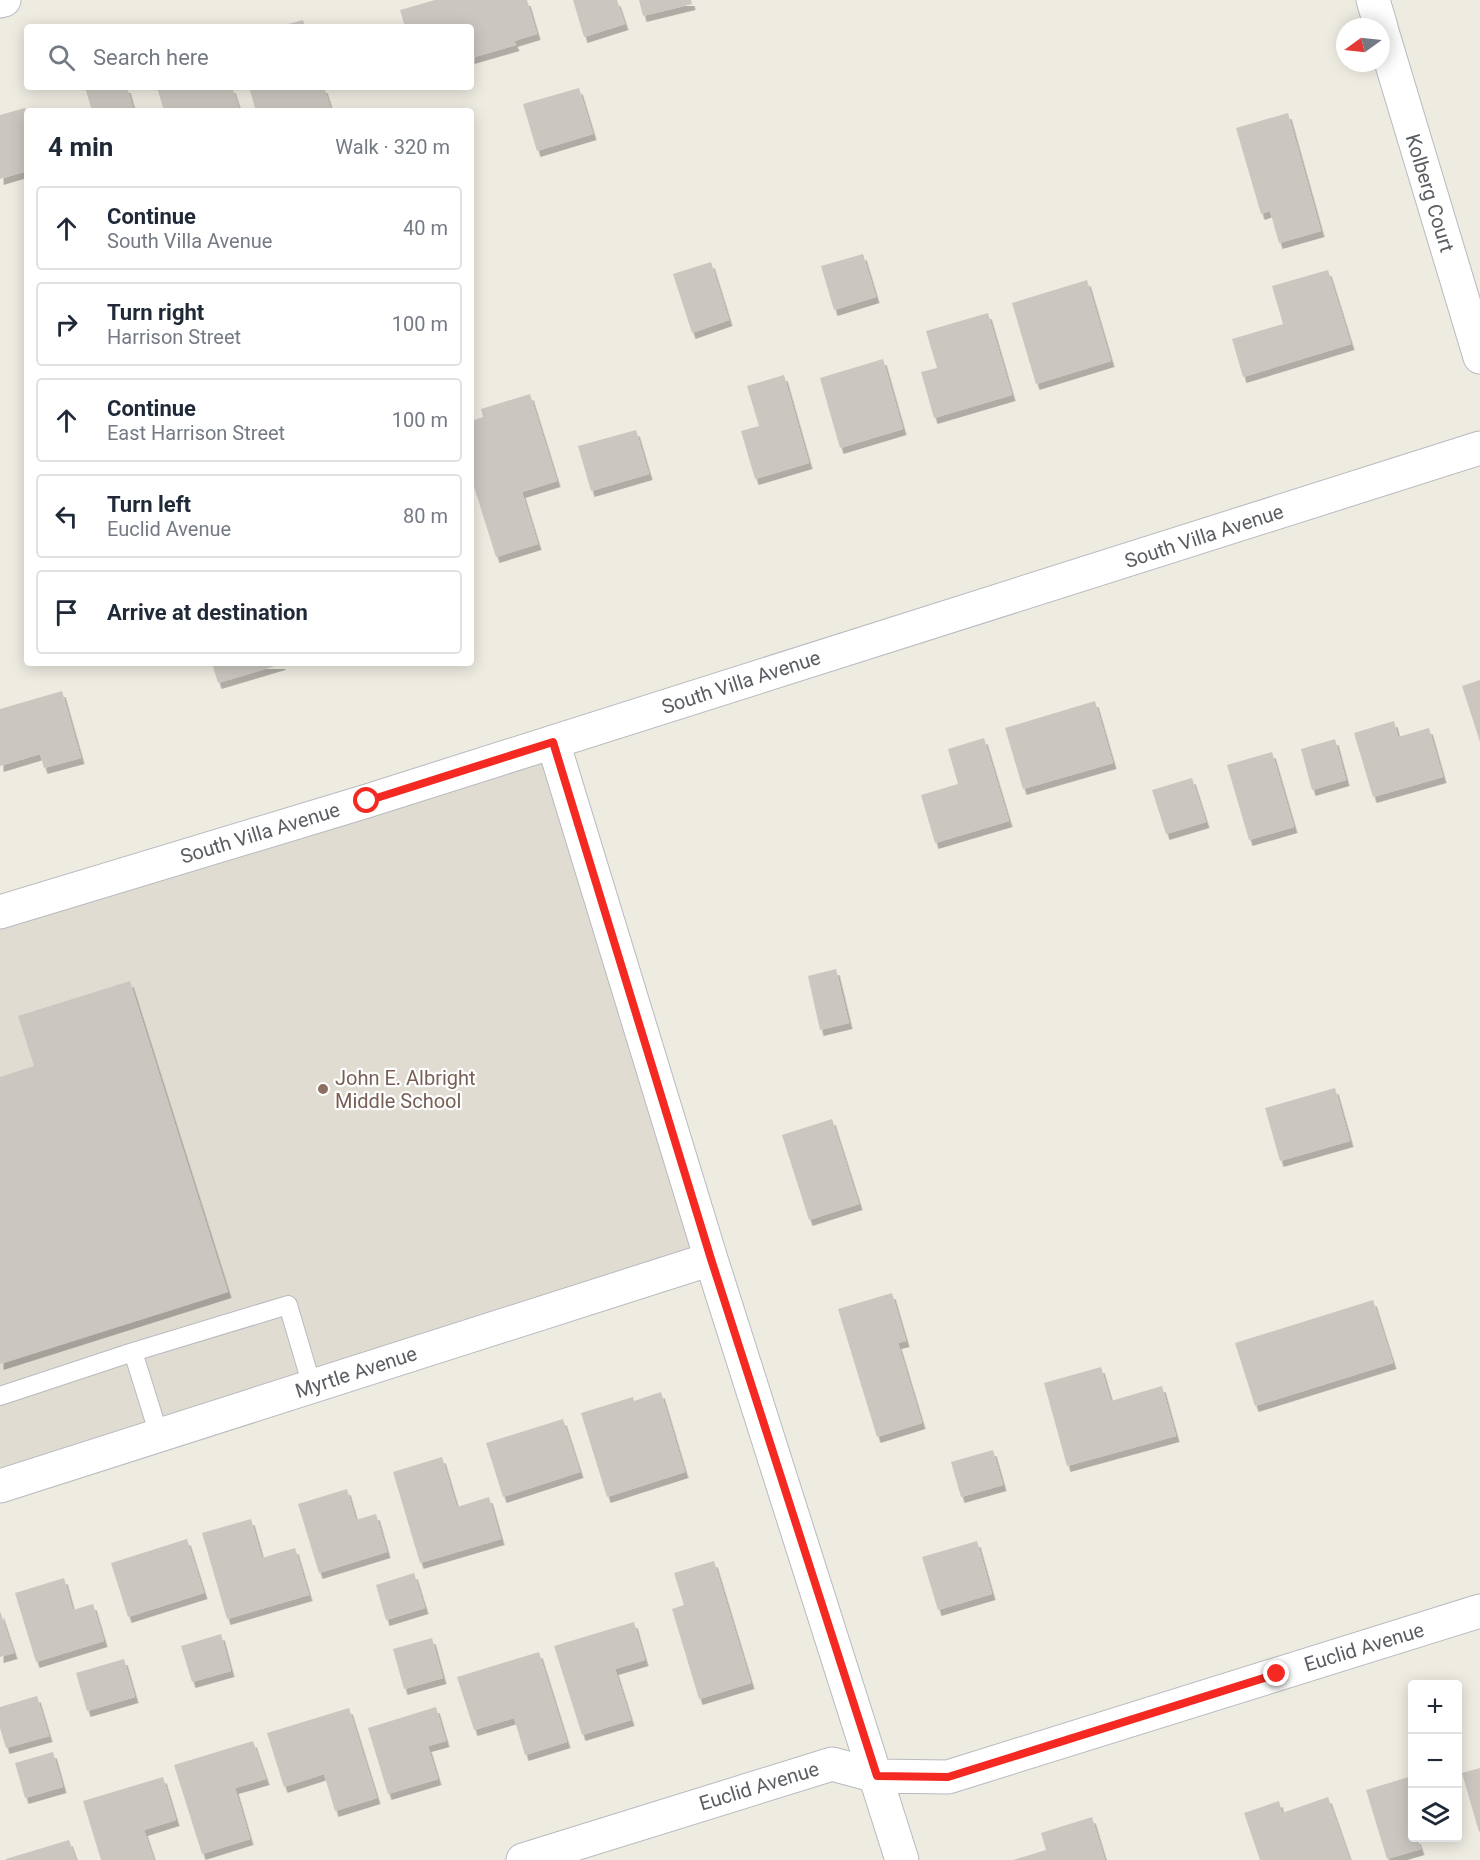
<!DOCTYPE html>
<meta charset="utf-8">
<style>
body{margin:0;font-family:Roboto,sans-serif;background:#f2f2f3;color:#1f2937}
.controls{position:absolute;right:18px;bottom:18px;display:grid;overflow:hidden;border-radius:6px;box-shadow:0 3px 15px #0003}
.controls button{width:54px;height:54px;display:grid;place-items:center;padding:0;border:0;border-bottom:2px solid #e0e1e3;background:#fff;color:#1f2937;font:30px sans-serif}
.compass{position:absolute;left:1336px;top:18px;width:54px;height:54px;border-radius:50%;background:#fff;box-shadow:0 3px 15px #0003;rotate:255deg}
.stop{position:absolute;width:18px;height:18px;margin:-14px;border:4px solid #f32922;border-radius:50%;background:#fff}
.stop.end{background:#f32922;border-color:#fff;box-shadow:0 2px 6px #0008}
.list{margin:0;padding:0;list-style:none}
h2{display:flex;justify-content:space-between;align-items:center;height:78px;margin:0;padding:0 24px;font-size:26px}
h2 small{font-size:20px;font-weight:400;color:#747a83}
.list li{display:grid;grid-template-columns:39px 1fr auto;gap:18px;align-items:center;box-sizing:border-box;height:84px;margin:0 12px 12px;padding:0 12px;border:2px solid #e0e1e3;border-radius:6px}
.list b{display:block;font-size:22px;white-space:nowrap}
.list p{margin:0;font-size:20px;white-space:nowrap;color:#747a83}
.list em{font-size:20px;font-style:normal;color:#747a83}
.icon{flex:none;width:33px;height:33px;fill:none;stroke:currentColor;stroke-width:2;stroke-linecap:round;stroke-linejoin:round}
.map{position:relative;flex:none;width:1480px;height:1860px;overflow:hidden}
.search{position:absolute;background:#fff;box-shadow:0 3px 15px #0003;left:24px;top:24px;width:450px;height:66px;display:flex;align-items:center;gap:15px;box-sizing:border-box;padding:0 21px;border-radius:6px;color:#747a83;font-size:22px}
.panel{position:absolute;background:#fff;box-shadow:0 3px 15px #0003;left:24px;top:108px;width:450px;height:558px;border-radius:6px}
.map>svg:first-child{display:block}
.education{fill:#e0dcd2}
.building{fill:#cbc7c0;filter:url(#shadow)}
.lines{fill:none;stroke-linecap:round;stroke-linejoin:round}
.service-casing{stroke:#b7babf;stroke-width:20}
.minor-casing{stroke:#b7babf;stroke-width:35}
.service{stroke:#fff;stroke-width:18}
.minor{stroke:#fff;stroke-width:33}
.route{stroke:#f32922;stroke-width:8}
.education-dot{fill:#8d6e63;stroke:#fff;stroke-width:2}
.labels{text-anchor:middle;stroke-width:4.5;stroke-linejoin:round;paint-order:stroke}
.street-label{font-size:20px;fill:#5a5e63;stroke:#fff}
.education-label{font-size:20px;fill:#785e54;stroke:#fff;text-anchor:start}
</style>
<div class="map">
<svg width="1480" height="1860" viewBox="0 0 1480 1860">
<defs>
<filter id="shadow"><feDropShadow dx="3.5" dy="6" stdDeviation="0" flood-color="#0004"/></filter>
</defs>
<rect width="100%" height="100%" fill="#eeebe1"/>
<path class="education" d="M 548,760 L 694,1249 L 0,1471 L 0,928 Z"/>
<path class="building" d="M 435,0 L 527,0 L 537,34 L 514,41 L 516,45 L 471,58 L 471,27 L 405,27 L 400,10 Z
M 573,0 L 617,0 L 625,24 L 584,37 Z
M 639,0 L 691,0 L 692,4 L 643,16 Z
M 303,20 L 305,27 L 282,27 L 281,26 Z
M 85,87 L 127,87 L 134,111 L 92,111 Z
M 157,87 L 232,87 L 240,111 L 164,111 Z
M 249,87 L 324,87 L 331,109 L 323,111 L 256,111 Z
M 579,88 L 593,134 L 537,151 L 523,104 Z
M 25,108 L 27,114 L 27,171 L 0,179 L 0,115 Z
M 1288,113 L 1321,231 L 1279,243 L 1270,211 L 1261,214 L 1236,128 Z
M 863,254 L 876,297 L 834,310 L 821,266 Z
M 711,262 L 729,320 L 692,333 L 673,274 Z
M 1328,270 L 1351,344 L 1243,377 L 1232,339 L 1283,324 L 1272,286 Z
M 1087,280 L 1111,361 L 1036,384 L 1012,303 Z
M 988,313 L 1012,395 L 934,418 L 921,372 L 937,368 L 926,331 Z
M 883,359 L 903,429 L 840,448 L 820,378 Z
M 784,375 L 809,463 L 755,479 L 741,431 L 759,426 L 747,386 Z
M 530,394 L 557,481 L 522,492 L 538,544 L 496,557 L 471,477 L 471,421 L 483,417 L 481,409 Z
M 636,430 L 649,474 L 591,491 L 578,446 Z
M 212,663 L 282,663 L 282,664 L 218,683 Z
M 1480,680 L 1480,742 L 1462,686 Z
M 62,691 L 81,758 L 44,768 L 40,754 L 0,766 L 0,709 Z
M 1095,701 L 1113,763 L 1023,789 L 1005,728 Z
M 1394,721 L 1398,737 L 1429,728 L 1443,777 L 1373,797 L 1354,733 Z
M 984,738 L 1009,821 L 935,843 L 921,795 L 958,784 L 948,749 Z
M 1335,739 L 1346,780 L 1312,790 L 1301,749 Z
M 1272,752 L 1294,827 L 1249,840 L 1227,765 Z
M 1192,778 L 1206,822 L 1166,834 L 1152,790 Z
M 836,969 L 849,1023 L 820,1030 L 808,976 Z
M 130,981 L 228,1292 L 0,1364 L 0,1077 L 34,1066 L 18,1016 Z
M 1335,1088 L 1350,1141 L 1280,1161 L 1265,1108 Z
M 832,1119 L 859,1204 L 809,1220 L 782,1135 Z
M 892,1293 L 906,1341 L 898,1343 L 922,1423 L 877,1437 L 838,1309 Z
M 1373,1300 L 1393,1363 L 1255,1406 L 1235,1343 Z
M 1101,1367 L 1111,1401 L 1162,1386 L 1176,1436 L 1067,1466 L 1044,1383 Z
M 661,1392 L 685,1472 L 607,1497 L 581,1413 L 633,1397 L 634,1401 Z
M 563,1419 L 580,1472 L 503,1497 L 486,1443 Z
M 993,1450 L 1003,1485 L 961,1497 L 951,1462 Z
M 442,1457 L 457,1507 L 489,1497 L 501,1539 L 420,1563 L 393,1472 Z
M 347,1489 L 356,1520 L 376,1514 L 387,1552 L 319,1573 L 298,1504 Z
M 251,1519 L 262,1558 L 295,1548 L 309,1595 L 227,1619 L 202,1533 Z
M 187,1539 L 204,1593 L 128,1617 L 111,1563 Z
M 977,1541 L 992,1594 L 938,1610 L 922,1557 Z
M 714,1561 L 751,1683 L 699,1699 L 672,1609 L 684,1605 L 674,1573 Z
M 414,1573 L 425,1608 L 386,1620 L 376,1585 Z
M 64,1578 L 73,1610 L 93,1604 L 104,1641 L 36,1662 L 15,1593 Z
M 0,1611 L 14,1653 L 0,1657 Z
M 634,1622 L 645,1660 L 615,1669 L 631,1720 L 582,1735 L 554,1646 Z
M 221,1634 L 231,1671 L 192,1682 L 181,1646 Z
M 432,1638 L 443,1678 L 404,1689 L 393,1649 Z
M 539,1652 L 567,1742 L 525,1755 L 514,1718 L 474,1730 L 457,1677 Z
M 124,1659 L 135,1697 L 87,1711 L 76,1673 Z
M 37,1696 L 49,1736 L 6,1748 L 0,1728 L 0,1707 Z
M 436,1707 L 446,1741 L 428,1746 L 438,1779 L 388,1794 L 368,1728 Z
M 349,1708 L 377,1798 L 335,1811 L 324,1774 L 284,1787 L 267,1733 Z
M 253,1741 L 266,1779 L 235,1788 L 250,1839 L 202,1854 L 174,1765 Z
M 53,1752 L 63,1787 L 25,1798 L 15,1763 Z
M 1480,1768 L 1480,1831 L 1479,1832 L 1462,1773 Z
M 1412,1776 L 1412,1838 L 1417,1838 L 1421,1849 L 1387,1859 L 1366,1790 Z
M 163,1777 L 176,1820 L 144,1830 L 154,1860 L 101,1860 L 83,1801 Z
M 1328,1797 L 1350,1860 L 1260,1860 L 1244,1813 L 1279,1801 L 1282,1813 Z
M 1092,1817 L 1105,1860 L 1013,1860 L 1046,1850 L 1041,1833 Z
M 69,1840 L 76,1860 L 6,1860 L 6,1859 Z"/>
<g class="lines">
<g class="service-casing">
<path id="service" d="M 133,1352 L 159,1435
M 0,1396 L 133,1352 L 288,1305 L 312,1386"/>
</g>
<g class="minor-casing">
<path id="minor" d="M 1373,0 L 1381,27
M 0,1 L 4,0
M 1381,28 L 1480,357
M 553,742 L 711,1259 L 902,1860
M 0,912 L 367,801 L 1480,448
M 0,1486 L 711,1259
M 523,1860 L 832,1764 L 877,1776 L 948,1777 L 1480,1611"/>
</g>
<use href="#service" class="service"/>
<use href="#minor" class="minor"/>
</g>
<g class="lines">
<path class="route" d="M 367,801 L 553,742 L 711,1259 L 877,1776 L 948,1777 L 1277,1674"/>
</g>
<circle class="education-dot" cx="323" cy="1089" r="6"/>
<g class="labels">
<g class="street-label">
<text transform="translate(1430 193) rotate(73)" y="7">Kolberg Court</text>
<text transform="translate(1204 536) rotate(-18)" y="7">South Villa Avenue</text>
<text transform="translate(741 682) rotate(-18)" y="7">South Villa Avenue</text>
<text transform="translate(260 833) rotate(-17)" y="7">South Villa Avenue</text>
<text transform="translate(356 1372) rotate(-18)" y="7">Myrtle Avenue</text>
<text transform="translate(1364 1647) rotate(-17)" y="7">Euclid Avenue</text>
<text transform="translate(759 1786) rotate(-17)" y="7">Euclid Avenue</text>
</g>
<g class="education-label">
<text x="335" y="1085">John E. Albright<tspan x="335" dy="23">Middle School</tspan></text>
</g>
</g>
</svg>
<div class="controls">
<button>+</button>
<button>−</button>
<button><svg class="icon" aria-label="layers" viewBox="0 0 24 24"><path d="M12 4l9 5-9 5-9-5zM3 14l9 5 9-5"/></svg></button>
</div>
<svg class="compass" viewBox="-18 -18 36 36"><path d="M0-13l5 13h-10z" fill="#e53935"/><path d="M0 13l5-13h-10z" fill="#747a83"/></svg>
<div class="stop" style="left:367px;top:801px"></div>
<div class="stop end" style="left:1277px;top:1674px"></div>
<div class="search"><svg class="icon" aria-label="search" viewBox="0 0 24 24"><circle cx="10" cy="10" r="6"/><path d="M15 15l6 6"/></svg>Search here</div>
<section class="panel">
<h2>4 min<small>Walk · 320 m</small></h2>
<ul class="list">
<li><svg class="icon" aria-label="ahead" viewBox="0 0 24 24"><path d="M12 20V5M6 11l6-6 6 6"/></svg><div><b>Continue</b><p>South Villa Avenue</p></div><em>40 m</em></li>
<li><svg class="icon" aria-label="right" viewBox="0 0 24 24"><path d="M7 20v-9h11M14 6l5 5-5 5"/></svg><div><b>Turn right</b><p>Harrison Street</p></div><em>100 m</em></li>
<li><svg class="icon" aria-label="ahead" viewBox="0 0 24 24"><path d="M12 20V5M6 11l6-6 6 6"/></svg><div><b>Continue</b><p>East Harrison Street</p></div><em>100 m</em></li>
<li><svg class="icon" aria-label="left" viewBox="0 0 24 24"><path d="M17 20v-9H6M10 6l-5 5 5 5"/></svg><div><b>Turn left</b><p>Euclid Avenue</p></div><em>80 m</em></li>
<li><svg class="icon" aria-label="arrive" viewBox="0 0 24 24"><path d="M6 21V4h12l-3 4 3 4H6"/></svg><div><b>Arrive at destination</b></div></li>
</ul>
</section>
</div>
